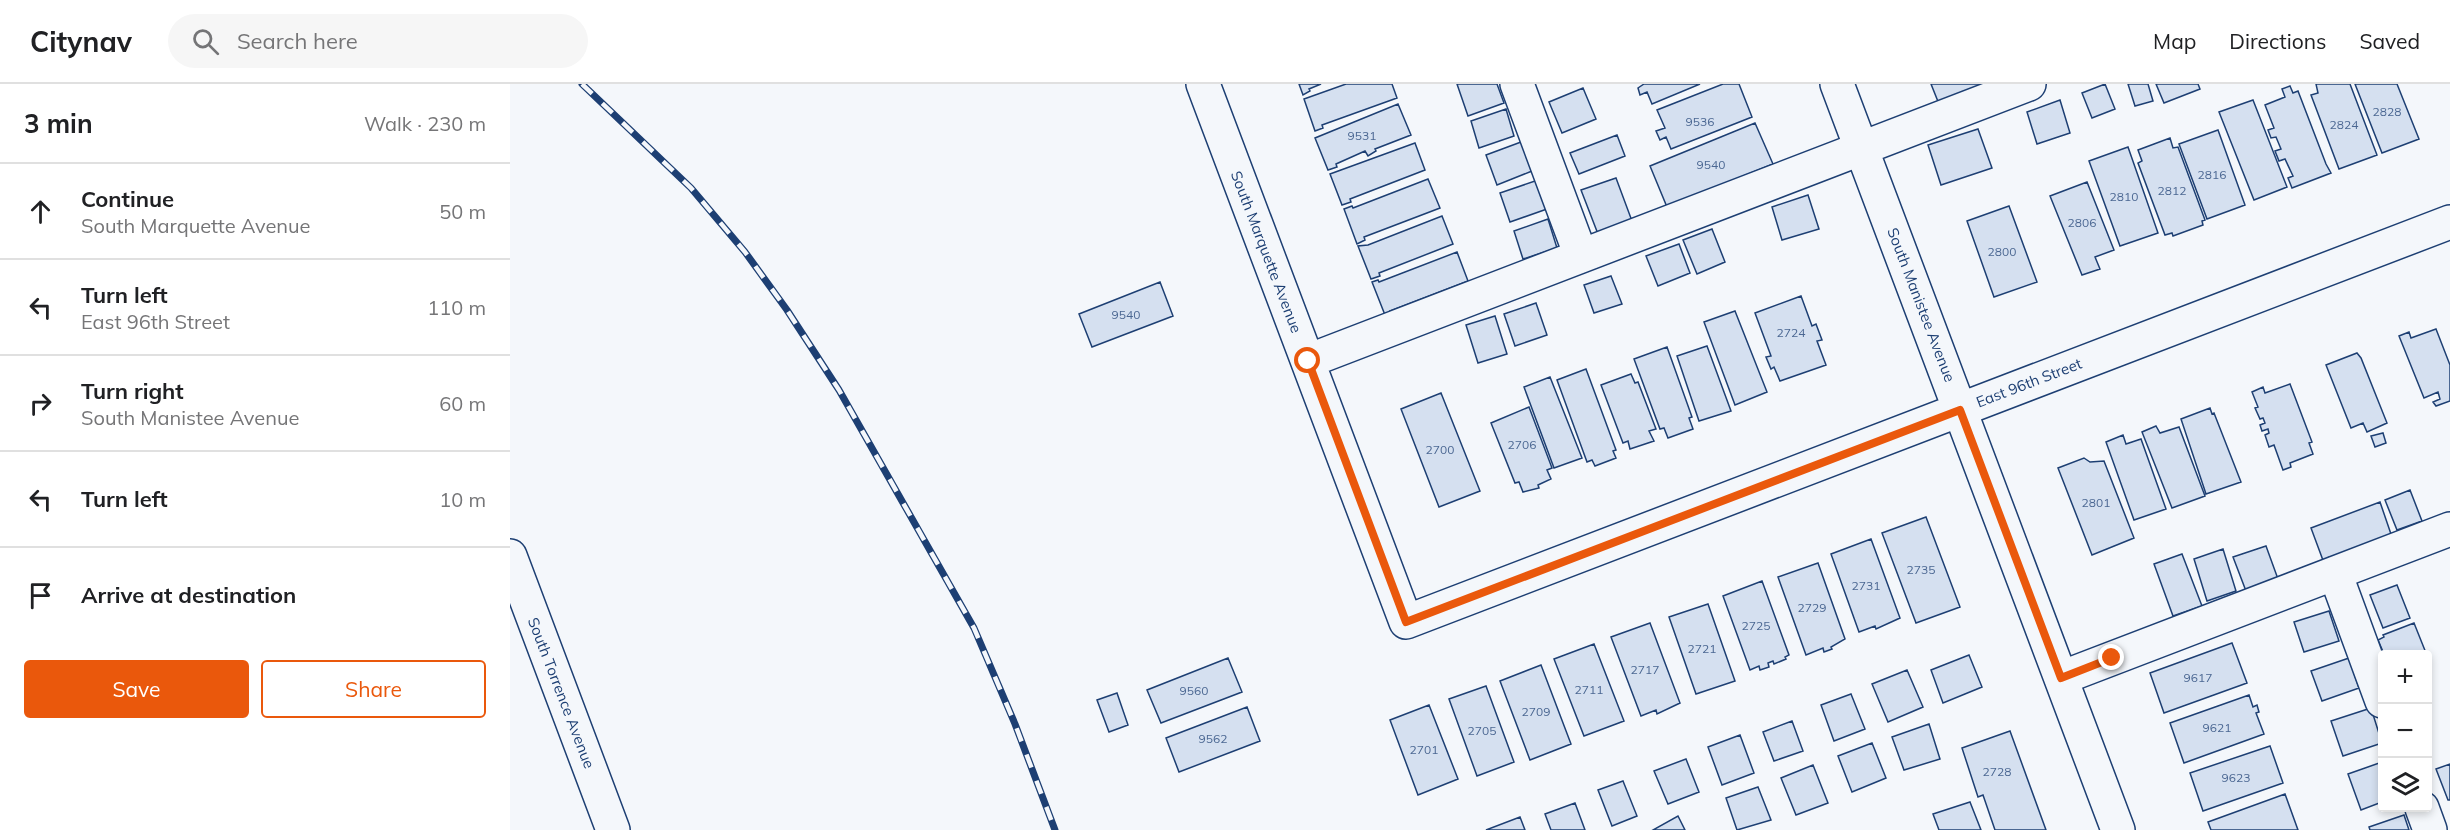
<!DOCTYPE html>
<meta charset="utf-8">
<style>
body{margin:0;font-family:Mulish,sans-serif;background:#f6f6f6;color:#202124}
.controls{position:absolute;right:18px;bottom:18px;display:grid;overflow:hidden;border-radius:6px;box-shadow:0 3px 9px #0003}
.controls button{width:54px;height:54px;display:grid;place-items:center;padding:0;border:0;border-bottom:2px solid #e0e0e0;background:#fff;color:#202124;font:30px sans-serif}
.stop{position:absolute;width:18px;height:18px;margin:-14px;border:4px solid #ea580c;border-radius:50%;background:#fff}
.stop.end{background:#ea580c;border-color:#fff;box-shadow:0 2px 6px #0008}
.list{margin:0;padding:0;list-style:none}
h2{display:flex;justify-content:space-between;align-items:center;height:78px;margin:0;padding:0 24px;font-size:26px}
h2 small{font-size:20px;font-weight:400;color:#757577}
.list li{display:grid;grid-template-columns:39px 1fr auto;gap:18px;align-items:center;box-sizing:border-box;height:96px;padding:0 24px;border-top:2px solid #e0e0e0}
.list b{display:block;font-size:22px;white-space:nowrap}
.list p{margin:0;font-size:20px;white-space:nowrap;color:#757577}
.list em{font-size:20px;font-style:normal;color:#757577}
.actions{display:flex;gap:12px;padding:18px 24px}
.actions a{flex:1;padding:14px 0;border:2px solid #ea580c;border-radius:6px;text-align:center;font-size:21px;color:#ea580c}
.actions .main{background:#ea580c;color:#fff}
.icon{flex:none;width:33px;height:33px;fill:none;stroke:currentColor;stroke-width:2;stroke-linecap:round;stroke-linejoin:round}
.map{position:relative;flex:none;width:1940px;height:746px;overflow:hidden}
header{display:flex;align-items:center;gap:36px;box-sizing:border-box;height:84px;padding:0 30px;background:#fff;border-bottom:2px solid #e0e0e0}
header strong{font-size:28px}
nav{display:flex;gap:33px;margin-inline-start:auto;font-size:21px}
.search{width:420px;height:54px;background:#f6f6f6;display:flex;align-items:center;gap:15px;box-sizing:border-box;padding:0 21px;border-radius:33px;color:#757577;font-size:22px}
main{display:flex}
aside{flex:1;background:#fff}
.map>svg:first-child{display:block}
.building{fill:#d5e0f0;stroke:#1d3f73;stroke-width:1.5}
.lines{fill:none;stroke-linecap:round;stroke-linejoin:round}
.minor-casing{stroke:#1d3f73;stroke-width:36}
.minor{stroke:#f4f7fb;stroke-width:33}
.rail-casing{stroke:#1d3f73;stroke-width:7}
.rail{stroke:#f4f7fb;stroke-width:4.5;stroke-dasharray:14;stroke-linecap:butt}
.route{stroke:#ea580c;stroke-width:8}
.labels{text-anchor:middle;stroke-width:4.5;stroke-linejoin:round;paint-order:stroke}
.number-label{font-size:12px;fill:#4b6792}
.street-label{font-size:15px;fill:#1d3f73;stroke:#f4f7fb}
</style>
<header>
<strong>Citynav</strong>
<div class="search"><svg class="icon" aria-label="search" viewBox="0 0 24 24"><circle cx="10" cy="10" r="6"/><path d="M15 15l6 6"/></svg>Search here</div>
<nav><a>Map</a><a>Directions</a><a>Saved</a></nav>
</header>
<main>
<aside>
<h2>3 min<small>Walk · 230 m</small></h2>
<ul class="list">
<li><svg class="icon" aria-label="ahead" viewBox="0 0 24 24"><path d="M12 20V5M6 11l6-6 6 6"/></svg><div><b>Continue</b><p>South Marquette Avenue</p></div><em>50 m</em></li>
<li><svg class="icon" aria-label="left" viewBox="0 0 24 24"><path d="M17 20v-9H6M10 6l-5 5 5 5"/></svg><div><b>Turn left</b><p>East 96th Street</p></div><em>110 m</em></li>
<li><svg class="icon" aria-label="right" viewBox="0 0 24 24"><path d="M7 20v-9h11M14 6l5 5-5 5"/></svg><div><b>Turn right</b><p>South Manistee Avenue</p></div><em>60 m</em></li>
<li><svg class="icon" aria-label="left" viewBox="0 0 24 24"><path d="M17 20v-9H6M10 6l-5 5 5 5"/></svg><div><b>Turn left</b></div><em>10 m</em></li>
<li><svg class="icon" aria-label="arrive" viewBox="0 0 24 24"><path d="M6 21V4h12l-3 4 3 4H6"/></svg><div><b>Arrive at destination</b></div></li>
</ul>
<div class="actions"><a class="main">Save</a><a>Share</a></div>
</aside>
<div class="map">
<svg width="1940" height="746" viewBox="0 0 1940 746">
<rect width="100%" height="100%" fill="#f4f7fb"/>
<path class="building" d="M 789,0 L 811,0 L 799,5 L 800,7 L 793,11 Z
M 836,0 L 882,0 L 887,14 L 812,41 L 813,44 L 805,47 L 794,15 Z
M 947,0 L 987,0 L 994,19 L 958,32 Z
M 1134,0 L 1190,0 L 1142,20 L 1137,8 L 1130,11 L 1128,4 Z
M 1213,0 L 1229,0 L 1242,33 L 1161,65 L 1156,53 L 1150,56 L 1146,47 L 1155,44 L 1147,26 Z
M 1421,0 L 1480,0 L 1429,20 Z
M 1595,0 L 1605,25 L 1582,34 L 1572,9 Z
M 1618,0 L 1638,0 L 1643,17 L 1625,22 Z
M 1646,0 L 1688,0 L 1690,5 L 1654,19 Z
M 1840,0 L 1867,71 L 1829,85 L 1801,11 L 1808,9 L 1806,0 Z
M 1845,0 L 1887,0 L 1909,55 L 1872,69 Z
M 1780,2 L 1783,9 L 1788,7 L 1816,80 L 1821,89 L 1782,104 L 1778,94 L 1783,92 L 1775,75 L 1769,77 L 1765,67 L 1771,65 L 1766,53 L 1761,54 L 1758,46 L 1764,44 L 1755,21 L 1775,13 L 1772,5 Z
M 1073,4 L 1086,35 L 1052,49 L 1039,18 Z
M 1550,16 L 1560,49 L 1527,60 L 1517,28 Z
M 1743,16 L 1777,103 L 1744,116 L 1709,28 Z
M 888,20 L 901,51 L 865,65 L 866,67 L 858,72 L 855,67 L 826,80 L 827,83 L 818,86 L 805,54 Z
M 996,25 L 1004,52 L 969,64 L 961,37 Z
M 1245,39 L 1263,80 L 1157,123 L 1140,82 Z
M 1468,45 L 1482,84 L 1431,101 L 1418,61 Z
M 1708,46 L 1735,121 L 1697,135 L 1669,60 Z
M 1107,51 L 1115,72 L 1069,90 L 1060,69 Z
M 1660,54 L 1663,64 L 1668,63 L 1695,136 L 1692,137 L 1693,141 L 1663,152 L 1662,149 L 1655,151 L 1628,79 L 1632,77 L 1628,66 Z
M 1011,58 L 1022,87 L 987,101 L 976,71 Z
M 905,59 L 915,86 L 840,115 L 841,118 L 832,121 L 820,90 Z
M 1618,63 L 1648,149 L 1610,162 L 1579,77 Z
M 1106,94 L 1122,137 L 1088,150 L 1071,106 Z
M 918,95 L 930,124 L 854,153 L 855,156 L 847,160 L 834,125 L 842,122 L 843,124 Z
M 1028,96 L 1037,125 L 1000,138 L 990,109 Z
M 1577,98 L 1604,166 L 1585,173 L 1590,185 L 1572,191 L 1540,112 Z
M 1298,111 L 1309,145 L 1272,156 L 1262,123 Z
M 1499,122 L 1527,198 L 1484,213 L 1457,137 Z
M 932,132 L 943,160 L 869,189 L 870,192 L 861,195 L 848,162 L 858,161 Z
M 1038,135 L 1047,164 L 1013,175 L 1004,147 Z
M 1202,145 L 1215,178 L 1187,190 L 1173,156 Z
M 1169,160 L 1180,189 L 1148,202 L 1136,172 Z
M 947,168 L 958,197 L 880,227 L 881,229 L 875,231 L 862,198 L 868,196 L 869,198 Z
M 1101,192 L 1112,220 L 1084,229 L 1074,201 Z
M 650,198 L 663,232 L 582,263 L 569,230 Z
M 1291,212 L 1302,242 L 1306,240 L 1312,256 L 1307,257 L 1316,281 L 1270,297 L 1264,283 L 1261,285 L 1256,273 L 1261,272 L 1245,229 Z
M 1026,219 L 1037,251 L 1005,262 L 994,230 Z
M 1225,227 L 1257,308 L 1225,321 L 1194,238 Z
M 985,232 L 997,270 L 968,279 L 956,241 Z
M 1926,245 L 1940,281 L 1940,317 L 1926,322 L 1923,318 L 1930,315 L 1928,308 L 1914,314 L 1889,252 L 1899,248 L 1901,254 Z
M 1197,262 L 1221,327 L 1189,337 L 1167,272 Z
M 1157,263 L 1182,333 L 1179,334 L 1183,345 L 1158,354 L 1154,344 L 1150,345 L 1124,275 Z
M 1847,269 L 1851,274 L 1877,339 L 1857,348 L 1853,339 L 1841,344 L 1816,281 Z
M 1076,285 L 1106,366 L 1103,367 L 1106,374 L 1085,382 L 1082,376 L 1077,378 L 1047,296 Z
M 1121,290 L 1125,299 L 1128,298 L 1146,345 L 1139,347 L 1144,357 L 1120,365 L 1118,357 L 1113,359 L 1091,301 Z
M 1040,293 L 1072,374 L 1044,384 L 1014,303 Z
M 1780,300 L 1802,358 L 1799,359 L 1803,370 L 1780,379 L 1781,383 L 1773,386 L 1764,361 L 1759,363 L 1755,351 L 1759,349 L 1758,345 L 1752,347 L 1750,341 L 1755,339 L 1753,334 L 1750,335 L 1745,324 L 1748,323 L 1742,308 L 1753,303 L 1755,309 Z
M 931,309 L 970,407 L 929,423 L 891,325 Z
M 1019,323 L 1042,384 L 1037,386 L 1041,395 L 1028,401 L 1029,404 L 1013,408 L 1009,398 L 1005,399 L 981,339 Z
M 1700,324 L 1702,330 L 1704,329 L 1731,398 L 1696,410 L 1671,335 Z
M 1646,342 L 1650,349 L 1669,343 L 1695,412 L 1662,424 L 1632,348 Z
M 1873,349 L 1876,359 L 1865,363 L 1861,352 Z
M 1613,351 L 1616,360 L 1631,355 L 1656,425 L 1624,436 L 1596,358 Z
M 1574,374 L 1580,378 L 1594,377 L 1624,454 L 1582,471 L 1548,384 Z
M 1900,406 L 1912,437 L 1887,446 L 1875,416 Z
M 1870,418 L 1882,453 L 1814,479 L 1801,444 Z
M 1416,433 L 1450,523 L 1406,539 L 1372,449 Z
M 1361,455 L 1390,534 L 1366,545 L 1365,542 L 1349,548 L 1321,470 Z
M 1756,462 L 1768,495 L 1736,507 L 1723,473 Z
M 1713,465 L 1726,507 L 1697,517 L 1684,475 Z
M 1672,470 L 1692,522 L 1663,532 L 1644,480 Z
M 1308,479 L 1335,555 L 1321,563 L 1322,565 L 1314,568 L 1313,564 L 1296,571 L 1268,493 Z
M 1252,497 L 1279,571 L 1275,573 L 1276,575 L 1264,580 L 1263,577 L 1258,579 L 1259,583 L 1250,586 L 1249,582 L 1240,586 L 1213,512 Z
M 1887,501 L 1900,534 L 1873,544 L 1860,511 Z
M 1198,520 L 1225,597 L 1186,610 L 1159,533 Z
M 1819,527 L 1829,557 L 1794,568 L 1784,538 Z
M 1140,539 L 1170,619 L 1147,630 L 1146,626 L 1131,632 L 1101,553 Z
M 1904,539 L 1916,569 L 1874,570 L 1868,556 L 1874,553 L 1873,551 Z
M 1722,559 L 1737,599 L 1654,629 L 1640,589 Z
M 1084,560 L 1114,637 L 1074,652 L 1044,575 Z
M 1459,571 L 1472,603 L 1433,619 L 1421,586 Z
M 718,574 L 732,608 L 651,639 L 637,606 Z
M 1839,574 L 1849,604 L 1812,617 L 1801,587 Z
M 1031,581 L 1061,660 L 1020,676 L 990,597 Z
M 1397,586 L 1413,623 L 1378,638 L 1362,600 Z
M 976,602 L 1004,678 L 967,692 L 939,615 Z
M 607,609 L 618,641 L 599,648 L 587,616 Z
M 1341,610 L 1355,645 L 1324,657 L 1311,621 Z
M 1739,611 L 1743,623 L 1747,621 L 1749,628 L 1746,629 L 1754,650 L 1674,679 L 1660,639 Z
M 919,621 L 948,695 L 908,711 L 880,636 Z
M 737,623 L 750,657 L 669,688 L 656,654 Z
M 1861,624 L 1872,659 L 1833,672 L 1821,637 Z
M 1282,637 L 1293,667 L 1264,677 L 1253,648 Z
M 1419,640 L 1430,675 L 1394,686 L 1382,653 Z
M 1500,647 L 1536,746 L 1485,746 L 1473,711 L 1468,713 L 1452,664 Z
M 1230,651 L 1244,689 L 1212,701 L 1198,663 Z
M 1362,659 L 1376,694 L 1342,708 L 1328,672 Z
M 1760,662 L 1773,699 L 1693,727 L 1680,689 Z
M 1176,675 L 1189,708 L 1158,720 L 1144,687 Z
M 1872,678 L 1872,718 L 1851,726 L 1838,690 Z
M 1940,680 L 1940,716 L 1938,716 L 1926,685 Z
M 1303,681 L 1318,719 L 1286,731 L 1271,694 Z
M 1113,697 L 1127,732 L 1102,742 L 1088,706 Z
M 1248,703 L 1261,736 L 1227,746 L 1216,714 Z
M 1775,710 L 1788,746 L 1701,746 L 1698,738 Z
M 1460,718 L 1471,746 L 1429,746 L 1423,730 Z
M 1065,719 L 1075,746 L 1041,746 L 1035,730 Z
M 1894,731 L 1899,746 L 1860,746 L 1859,743 Z
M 1168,732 L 1175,746 L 1143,746 Z
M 1010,733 L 1015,746 L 976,746 Z"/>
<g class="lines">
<g class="minor-casing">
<path id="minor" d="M 693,0 L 896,538 L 1940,138
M 1007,0 L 1071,172
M 1327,0 L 1608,746
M 798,277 L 1519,0
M 0,472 L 103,746
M 1825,489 L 1872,617
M 1551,594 L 1940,445
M 1912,724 L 1920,746"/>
</g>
<use href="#minor" class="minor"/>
<g class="rail-casing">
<path id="rail" d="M 72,0 L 181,104 L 235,168 L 277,226 L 329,306 L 464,544 L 505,640 L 545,746"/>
</g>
<use href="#rail" class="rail"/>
</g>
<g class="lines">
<path class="route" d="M 798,277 L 896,538 L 1450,326 L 1551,594 L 1602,574"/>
</g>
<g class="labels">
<g class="number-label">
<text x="1877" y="32">2828</text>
<text x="1190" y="42">9536</text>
<text x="1834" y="45">2824</text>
<text x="852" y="56">9531</text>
<text x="1201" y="85">9540</text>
<text x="1702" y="95">2816</text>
<text x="1662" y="111">2812</text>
<text x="1614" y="117">2810</text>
<text x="1572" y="143">2806</text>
<text x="1492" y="172">2800</text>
<text x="616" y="235">9540</text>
<text x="1281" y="253">2724</text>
<text x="1012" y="365">2706</text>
<text x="930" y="370">2700</text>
<text x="1586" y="423">2801</text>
<text x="1411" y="490">2735</text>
<text x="1356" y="506">2731</text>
<text x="1302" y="528">2729</text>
<text x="1246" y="546">2725</text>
<text x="1192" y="569">2721</text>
<text x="1135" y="590">2717</text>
<text x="1688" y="598">9617</text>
<text x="1079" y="610">2711</text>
<text x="684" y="611">9560</text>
<text x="1026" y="632">2709</text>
<text x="1707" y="648">9621</text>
<text x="972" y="651">2705</text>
<text x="703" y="659">9562</text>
<text x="914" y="670">2701</text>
<text x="1487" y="692">2728</text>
<text x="1726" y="698">9623</text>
</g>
<g class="street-label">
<text transform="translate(756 168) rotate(69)" y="5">South Marquette Avenue</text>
<text transform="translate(1411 221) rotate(69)" y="5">South Manistee Avenue</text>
<text transform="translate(1519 299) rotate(-21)" y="5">East 96th Street</text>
<text transform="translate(51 609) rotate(69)" y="5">South Torrence Avenue</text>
</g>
</g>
</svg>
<div class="controls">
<button>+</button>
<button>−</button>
<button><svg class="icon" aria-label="layers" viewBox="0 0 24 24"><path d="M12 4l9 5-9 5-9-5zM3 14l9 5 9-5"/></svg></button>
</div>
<div class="stop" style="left:798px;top:277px"></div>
<div class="stop end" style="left:1602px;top:574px"></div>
</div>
</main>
